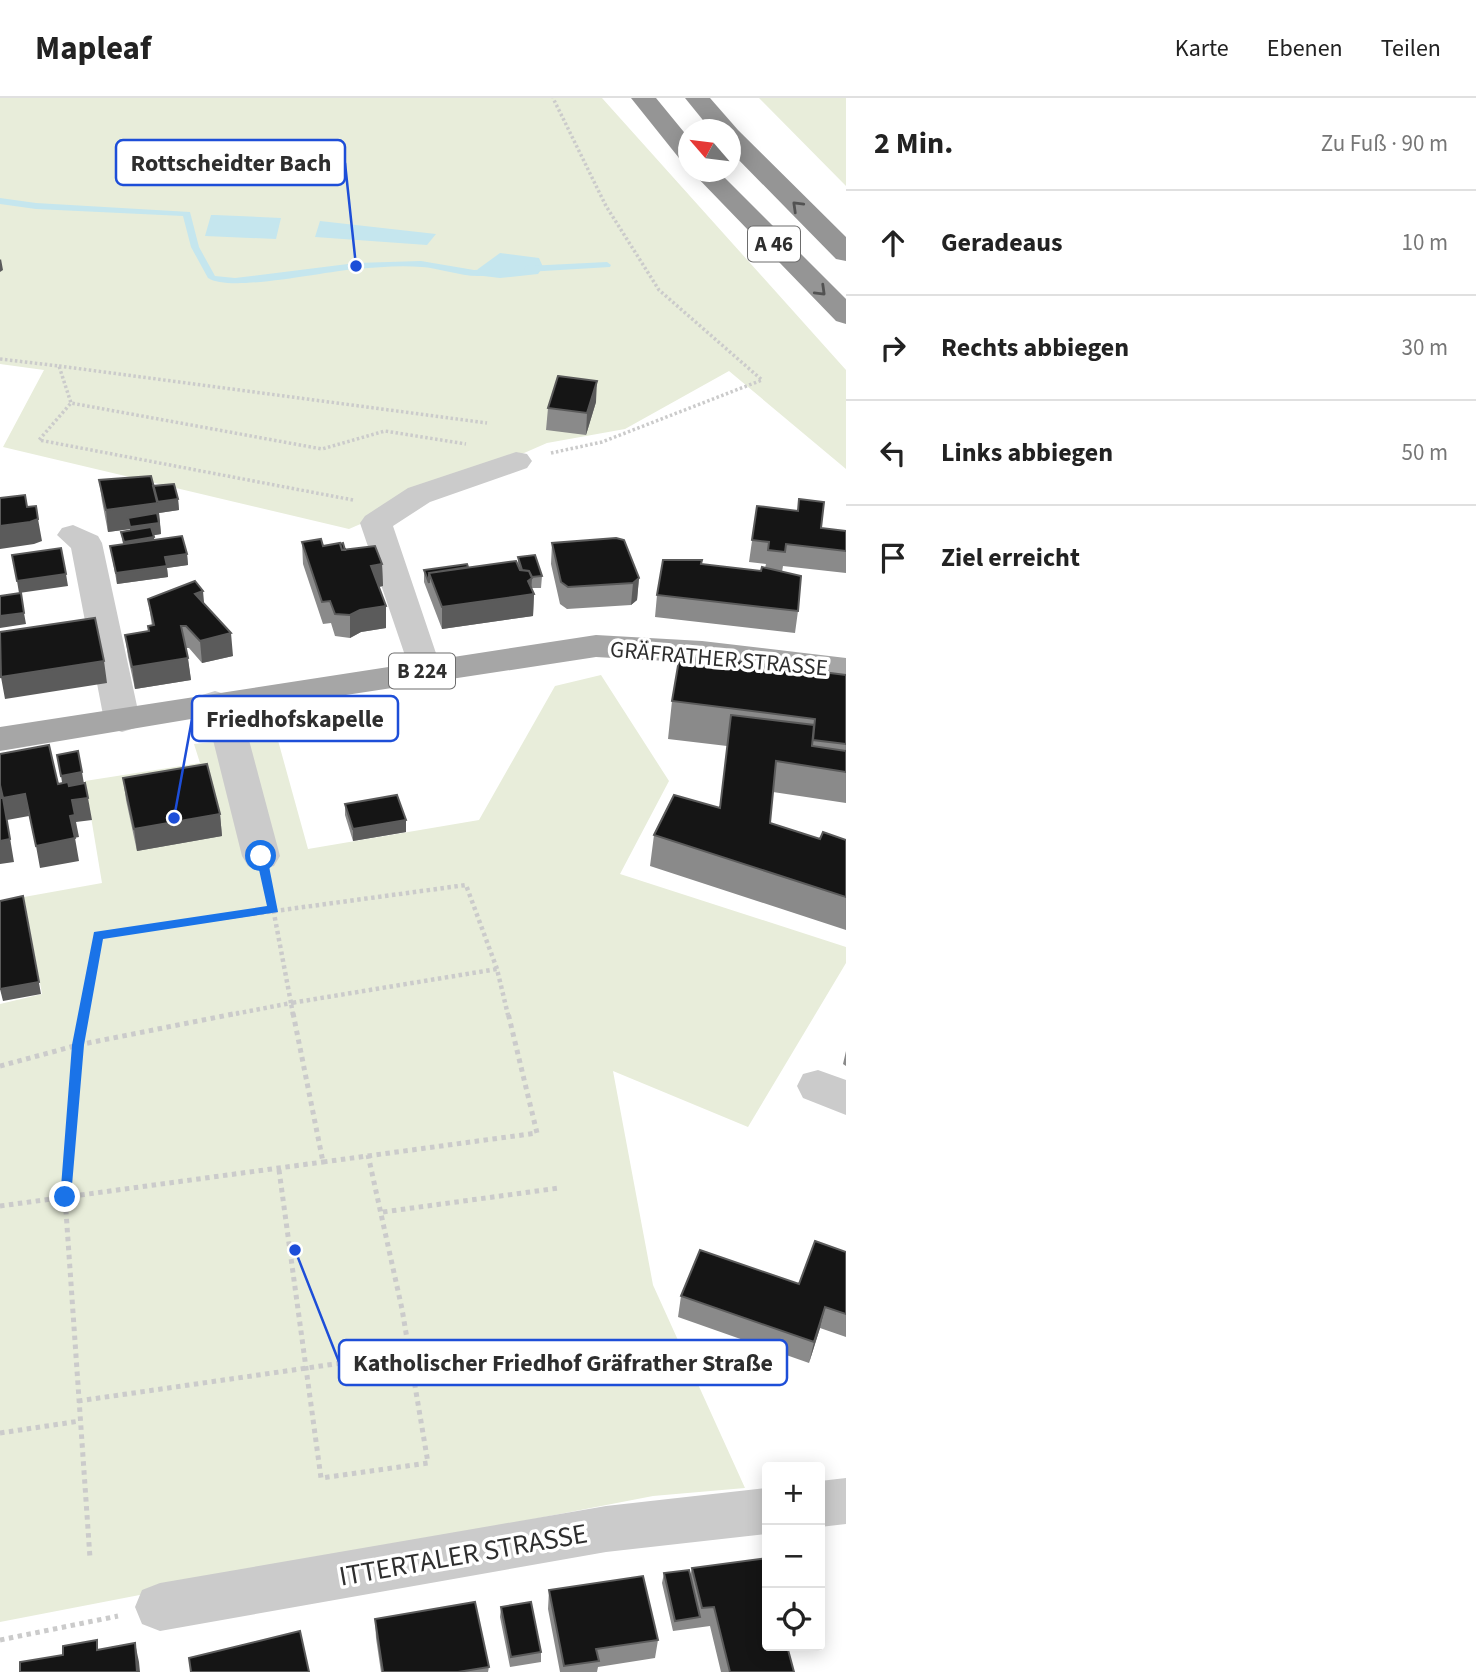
<!DOCTYPE html>
<html lang="de">
<meta charset="utf-8">
<style>
body{margin:0;font-family:"Source Sans 3",sans-serif;background:#f2f2f2;color:#222}
.controls{position:absolute;right:21px;bottom:21px;display:grid;overflow:hidden;border-radius:7px;box-shadow:0 4px 18px #0003}
.controls button{width:63px;height:63px;display:grid;place-items:center;padding:0;border:0;border-bottom:2px solid #e0e0e0;background:#fff;color:#222;font:35px sans-serif}
.compass{position:absolute;left:678px;top:21px;width:63px;height:63px;border-radius:50%;background:#fff;box-shadow:0 4px 18px #0003;rotate:298deg}
.stop{position:absolute;width:21px;height:21px;margin:-16px;border:5px solid #1a73e8;border-radius:50%;background:#fff}
.stop.end{background:#1a73e8;border-color:#fff;box-shadow:0 2px 7px #0008}
.list{margin:0;padding:0;list-style:none}
h2{display:flex;justify-content:space-between;align-items:center;height:91px;margin:0;padding:0 28px;font-size:30px}
h2 small{font-size:23px;font-weight:400;color:#767676}
.list li{display:grid;grid-template-columns:46px 1fr auto;gap:21px;align-items:center;box-sizing:border-box;height:105px;padding:0 28px;border-top:2px solid #e0e0e0}
.list b{display:block;font-size:26px;white-space:nowrap}
.list em{font-size:23px;font-style:normal;color:#767676}
.icon{flex:none;width:38px;height:38px;fill:none;stroke:currentColor;stroke-width:2;stroke-linecap:round;stroke-linejoin:round}
.map{position:relative;flex:none;width:846px;height:1574px;overflow:hidden}
header{display:flex;align-items:center;gap:42px;box-sizing:border-box;height:98px;padding:0 35px;background:#fff;border-bottom:2px solid #e0e0e0}
header strong{font-size:33px}
nav{display:flex;gap:38px;margin-inline-start:auto;font-size:24px}
main{display:flex}
aside{flex:1;background:#fff}
.map>svg:first-child{display:block}
.green{fill:#e8edda}
.water{fill:#c5e6ee}
.lines{fill:none;stroke-linecap:round;stroke-linejoin:round}
.stream{fill:#c5e6ee;fill-rule:evenodd}
.path-far2{stroke:#cbcbcb;stroke-width:3.5;stroke-dasharray:2.5 2.5;stroke-linecap:butt}
.path-far1{stroke:#cbcbcb;stroke-width:4.5;stroke-dasharray:3.5 3.5;stroke-linecap:butt}
.path{stroke:#cbcbcb;stroke-width:5;stroke-dasharray:4.5 4.5;stroke-linecap:butt}
.minor{fill:#cbcbcb;fill-rule:evenodd}
.major{fill:#a6a6a6;fill-rule:evenodd}
.highway{fill:#959595;fill-rule:evenodd}
.wall{fill:#8a8a8a}
.shaded-wall{fill:#5b5b5b}
.building{fill:#151515;stroke:#5b5b5b;stroke-width:2}
.oneway{stroke:#525252}
.route{fill:#1a73e8}
.labels{text-anchor:middle;stroke-width:7;stroke-linejoin:round;paint-order:stroke}
.shield{fill:#fff;stroke:#6d6d6d;stroke-width:2}
.shield-label{font-size:21px;font-weight:bold;fill:#2e2e2e}
.street-label{font-size:23px;fill:#2e2e2e;stroke:#fff}
.near-street-label{font-size:28px;fill:#2e2e2e;stroke:#fff}
.leader{fill:none;stroke:#1d4ed8;stroke-width:2.5}
.callout-dot{fill:#1d4ed8;stroke:#fff;stroke-width:2.5}
.callout{fill:#fff;stroke:#1d4ed8;stroke-width:2.5}
.callout-label{font-size:24px;text-anchor:middle;font-weight:bold;fill:#2e2e2e}
</style>
<header>
<strong>Mapleaf</strong>
<nav><a>Karte</a><a>Ebenen</a><a>Teilen</a></nav>
</header>
<main>
<div class="map">
<svg width="846" height="1574" viewBox="0 0 846 1574">
<rect width="100%" height="100%" fill="#fff"/>
<path class="green" d="M 0,0 L 602,0 L 846,272 L 846,371 L 729,273 L 625,331 L 547,345 L 349,431 L 3,349 L 44,272 L 0,266 Z
M 759,0 L 846,0 L 846,88 Z
M 601,577 L 669,683 L 620,776 L 846,849 L 846,865 L 748,1029 L 613,973 L 653,1187 L 745,1390 L 653,1398 L 0,1524 L 0,906 L 42,896 L 24,799 L 102,785 L 85,683 L 200,665 L 194,646 L 231,642 L 240,632 L 274,628 L 308,751 L 479,722 L 555,588 Z"/>
<path class="water" d="M 211,117 L 215,117 L 281,120 L 276,141 L 205,138 Z
M 320,123 L 436,136 L 427,147 L 315,139 Z
M 500,155 L 539,160 L 543,169 L 538,176 L 500,180 L 475,177 L 478,171 Z"/>
<g class="lines">
<path class="stream" d="M 0,100 L 36,105 L 190,114 L 199,149 L 215,178 L 235,180 L 356,165 L 421,163 L 474,172 L 491,171 L 495,174 C 478,185 442,170 422,169 C 401,167 378,169 357,171 C 325,173 231,195 208,180 L 191,149 L 183,118 L 36,111 L 0,106 Z
M 607,164 L 611,167 L 610,169 L 527,174 L 523,171 L 527,168 Z"/>
<path class="path-far2" d="M 0,261 L 59,268 L 71,305
M 59,268 L 487,325
M 551,355 L 602,344 L 762,282 L 659,192 L 606,108 L 553,0
M 353,402 L 39,342 L 71,305 L 322,351 L 385,333 L 466,346"/>
<path class="path-far1" d="M 83,917 L 98,837 L 466,787 L 497,871
M 229,917 L 291,905 L 269,789
M 293,917 L 291,905 L 497,871 L 508,917"/>
<path class="path" d="M 84,915 L 78,947 L 65,1099 L 90,1460
M 293,915 L 323,1064
M 0,968 L 78,947 L 238,915
M 323,1064 L 537,1035 L 508,915
M 279,1072 L 321,1380 L 428,1365 L 402,1211 L 368,1057
M 0,1108 L 323,1064
M 383,1114 L 559,1090
M 78,1303 L 411,1255
M 0,1335 L 80,1323
M 0,1542 L 118,1518"/>
<path class="minor" d="M 516,354 L 527,356 L 532,363 L 527,370 L 430,404 L 393,428 L 442,573 L 437,581 L 425,584 L 413,581 L 360,425 L 365,418 L 408,390 Z
M 73,427 L 98,438 L 102,445 L 140,622 L 135,630 L 122,634 L 109,630 L 104,622 L 71,450 L 57,437 L 62,430 Z
M 215,593 L 228,597 L 249,642 L 280,758 L 274,768 L 261,771 L 248,768 L 242,758 L 213,642 L 197,605 L 202,597 Z
M 818,972 L 846,982 L 846,1017 L 803,1000 L 797,988 L 803,976 Z
M 846,1380 L 846,1426 L 820,1429 L 820,1383 Z
M 767,1390 L 767,1436 L 606,1454 L 160,1533 L 142,1526 L 135,1509 L 142,1492 L 160,1485 L 606,1408 Z"/>
<path class="major" d="M 596,537 L 702,543 L 846,560 L 846,582 L 702,565 L 596,559 L 215,617 L 0,653 L 0,629 Z"/>
<path class="highway" d="M 631,0 L 656,0 L 688,39 L 688,63 L 679,60 Z
M 685,0 L 710,0 L 738,32 L 846,139 L 846,163 L 836,161 L 730,53 L 730,32 L 711,32 Z
M 692,74 L 719,74 L 846,201 L 846,226 L 836,223 Z"/>
</g>
<path class="wall" d="M 596,304 L 586,337 L 546,332 L 548,310 Z
M 99,382 L 153,388 L 178,401 L 179,412 L 159,415 L 161,436 L 154,437 L 154,442 L 187,456 L 188,467 L 167,470 L 168,479 L 117,486 L 110,448 L 123,446 L 121,434 L 130,432 L 130,431 L 108,434 L 102,403 Z
M 757,408 L 821,430 L 846,433 L 846,475 L 783,468 L 782,474 L 798,513 L 795,535 L 655,519 L 657,497 L 701,466 L 761,473 L 765,470 L 766,466 L 749,464 Z
M 302,444 L 345,452 L 382,466 L 383,488 L 379,489 L 386,508 L 386,530 L 361,534 L 350,540 L 335,538 L 331,525 L 323,526 L 303,466 Z
M 552,445 L 639,480 L 637,502 L 631,507 L 567,511 L 560,506 L 551,466 Z
M 518,459 L 542,478 L 541,490 L 531,490 L 534,496 L 533,518 L 442,531 L 424,484 L 424,472 L 518,466 Z
M 148,501 L 204,506 L 233,558 L 202,565 L 189,550 L 186,550 L 191,582 L 135,591 L 128,559 L 125,537 L 149,533 L 148,528 L 152,528 Z
M 846,577 L 846,705 L 773,694 L 770,725 L 820,741 L 846,742 L 846,832 L 650,768 L 654,737 L 720,710 L 727,648 L 668,641 L 672,603 Z
M 123,680 L 220,716 L 222,738 L 137,753 L 126,702 Z
M 345,706 L 406,734 L 353,743 L 345,717 Z
M 846,953 L 846,968 L 843,966 Z
M 846,1154 L 846,1239 L 820,1230 L 809,1265 L 678,1219 L 681,1198 L 799,1186 Z
M 692,1470 L 767,1548 L 790,1548 L 787,1548 L 794,1574 L 721,1574 L 710,1528 L 673,1533 L 662,1485 L 664,1475 L 690,1479 Z
M 549,1492 L 658,1542 L 655,1560 L 598,1569 L 597,1574 L 560,1574 L 548,1511 Z
M 501,1509 L 541,1554 L 541,1564 L 510,1569 L 500,1519 Z
M 375,1521 L 489,1569 L 488,1574 L 381,1574 L 376,1540 Z"/>
<path class="shaded-wall" d="M 1,161 L 3,172 L 0,174 L 0,162 Z
M 597,283 L 596,304 L 586,337 L 587,315 Z
M 178,401 L 179,412 L 159,415 L 161,436 L 132,441 L 128,420 L 130,431 L 108,434 L 106,412 Z
M 38,421 L 42,443 L 34,446 L 0,451 L 0,428 Z
M 154,439 L 155,450 L 125,455 L 124,444 Z
M 187,456 L 188,467 L 167,470 L 168,479 L 117,486 L 116,475 L 165,459 Z
M 382,466 L 383,488 L 372,490 L 371,468 Z
M 66,476 L 68,488 L 19,495 L 17,483 Z
M 532,480 L 531,497 L 534,496 L 533,518 L 442,531 L 442,509 L 528,483 Z
M 639,480 L 637,502 L 631,507 L 633,485 Z
M 203,493 L 205,515 L 195,496 Z
M 386,508 L 386,530 L 361,534 L 350,540 L 350,517 L 360,512 Z
M 24,515 L 26,526 L 0,530 L 0,518 Z
M 231,535 L 233,558 L 202,565 L 200,543 Z
M 188,560 L 191,582 L 135,591 L 132,569 Z
M 104,563 L 107,585 L 5,601 L 1,579 Z
M 82,674 L 84,686 L 63,690 L 61,678 Z
M 0,687 L 3,700 L 25,696 L 29,718 L 7,722 L 14,764 L 0,766 Z
M 88,700 L 92,722 L 76,724 L 79,739 L 74,740 L 70,718 L 72,702 Z
M 220,716 L 222,738 L 137,753 L 134,731 Z
M 406,722 L 406,734 L 353,743 L 353,731 Z
M 75,740 L 79,763 L 40,770 L 36,748 Z
M 23,798 L 41,896 L 3,903 L 0,891 Z
M 825,1209 L 820,1230 L 809,1265 L 814,1244 Z
M 135,1545 L 139,1564 L 140,1574 L 137,1574 Z"/>
<path class="building" d="M 558,278 L 597,283 L 587,315 L 548,310 Z
M 151,378 L 158,405 L 106,412 L 99,382 Z
M 174,386 L 178,401 L 157,404 L 153,388 Z
M 25,397 L 27,409 L 36,408 L 38,421 L 30,424 L 0,428 L 0,400 Z
M 799,401 L 824,404 L 821,430 L 846,433 L 846,453 L 786,446 L 785,454 L 768,452 L 769,444 L 752,442 L 757,408 L 798,413 Z
M 157,415 L 159,425 L 130,429 L 128,420 Z
M 151,429 L 154,439 L 124,444 L 121,434 Z
M 182,438 L 187,456 L 165,459 L 167,468 L 116,475 L 110,448 Z
M 616,440 L 624,442 L 639,480 L 633,485 L 568,489 L 561,484 L 552,445 Z
M 321,441 L 323,448 L 340,445 L 342,452 L 375,448 L 382,466 L 371,468 L 386,508 L 360,512 L 350,517 L 335,516 L 330,503 L 322,504 L 302,444 Z
M 343,445 L 345,452 L 342,452 L 340,446 Z
M 61,450 L 66,476 L 17,483 L 12,457 Z
M 535,457 L 542,478 L 532,479 L 529,473 L 522,472 L 518,459 Z
M 663,462 L 702,462 L 701,466 L 761,473 L 762,469 L 801,478 L 798,513 L 657,497 Z
M 516,463 L 520,472 L 529,473 L 532,480 L 528,483 L 534,496 L 442,509 L 429,475 Z
M 467,466 L 468,469 L 429,475 L 429,485 L 424,472 Z
M 195,483 L 203,493 L 195,496 L 231,535 L 200,543 L 186,528 L 181,528 L 188,560 L 132,569 L 125,537 L 149,533 L 148,528 L 154,527 L 148,501 Z
M 21,495 L 24,515 L 0,518 L 0,498 Z
M 95,520 L 104,563 L 1,579 L 0,534 Z
M 680,556 L 846,577 L 846,646 L 813,642 L 815,621 L 672,603 Z
M 731,617 L 814,627 L 812,648 L 846,653 L 846,674 L 776,663 L 770,725 L 820,741 L 823,734 L 846,742 L 846,799 L 654,737 L 674,697 L 720,710 Z
M 49,647 L 58,686 L 68,684 L 69,688 L 85,685 L 88,700 L 72,702 L 75,717 L 70,718 L 75,740 L 36,748 L 25,696 L 3,700 L 0,687 L 0,656 Z
M 78,653 L 82,674 L 61,678 L 57,657 Z
M 207,666 L 220,716 L 134,731 L 123,680 Z
M 397,697 L 406,722 L 353,731 L 345,706 Z
M 0,700 L 3,700 L 10,741 L 0,743 Z
M 23,798 L 39,884 L 0,891 L 0,803 Z
M 815,1143 L 846,1154 L 846,1216 L 825,1209 L 814,1244 L 681,1198 L 700,1152 L 799,1186 Z
M 767,1460 L 767,1548 L 787,1548 L 794,1574 L 730,1574 L 714,1509 L 702,1510 L 692,1470 Z
M 689,1472 L 700,1519 L 675,1523 L 664,1475 Z
M 643,1478 L 658,1542 L 596,1551 L 599,1563 L 564,1568 L 549,1492 Z
M 475,1504 L 489,1569 L 458,1574 L 383,1574 L 375,1521 Z
M 531,1504 L 541,1554 L 511,1559 L 501,1509 Z
M 300,1533 L 309,1574 L 191,1574 L 189,1560 Z
M 97,1542 L 97,1552 L 135,1545 L 137,1574 L 20,1574 L 20,1564 L 63,1557 L 63,1548 Z"/>
<defs><path id="oneway-chevron" d="M-2-3.5L2.5 0L-2 3.5" fill="none" stroke-width="1.6" stroke-linecap="round" stroke-linejoin="round" transform="scale(1.75)"/></defs>
<g class="oneway">
<use href="#oneway-chevron" transform="translate(797 108) rotate(-136)"/>
<use href="#oneway-chevron" transform="translate(821 193) rotate(44)"/>
</g>
<path class="route" d="M 261,754 L 267,758 L 278,814 L 103,841 L 84,947 L 71,1099 L 70,1102 L 60,1102 L 72,947 L 94,834 L 267,808 L 256,758 Z"/>
<g class="labels">
<g class="shield">
<rect x="748" y="128.5" width="52" height="35" rx="5"/>
<rect x="389" y="555.5" width="66" height="35" rx="5"/>
</g>
<g class="shield-label">
<text x="774" y="153">A 46</text>
<text x="422" y="580">B 224</text>
</g>
<g class="street-label">
<text transform="translate(719 560) rotate(5)" y="8">GRÄFRATHER STRASSE</text>
</g>
<g class="near-street-label">
<text transform="translate(463 1456) rotate(-10)" y="10">ITTERTALER STRASSE</text>
</g>
</g>
<path class="leader" d="M356 168L345 65M174 720L192 621M295 1152L339 1264"/>
<g class="callout-dot">
<circle cx="356" cy="168" r="7"/>
<circle cx="174" cy="720" r="7"/>
<circle cx="295" cy="1152" r="7"/>
</g>
<g class="callout">
<rect x="116" y="42" width="229" height="45" rx="7"/>
<rect x="192" y="598" width="206" height="45" rx="7"/>
<rect x="339" y="1242" width="448" height="45" rx="7"/>
</g>
<g class="callout-label">
<text x="231" y="73">Rottscheidter Bach</text>
<text x="295" y="629">Friedhofskapelle</text>
<text x="563" y="1273">Katholischer Friedhof Gräfrather Straße</text>
</g>
</svg>
<div class="controls">
<button>+</button>
<button>−</button>
<button><svg class="icon" aria-label="locate" viewBox="0 0 24 24"><circle cx="12" cy="12" r="6"/><path d="M12 2v4M12 18v4M2 12h4M18 12h4"/></svg></button>
</div>
<svg class="compass" viewBox="-18 -18 36 36"><path d="M0-13l5 13h-10z" fill="#e53935"/><path d="M0 13l5-13h-10z" fill="#767676"/></svg>
<div class="stop" style="left:261px;top:758px"></div>
<div class="stop end" style="left:65px;top:1099px"></div>
</div>
<aside>
<h2>2 Min.<small>Zu Fuß · 90 m</small></h2>
<ul class="list">
<li><svg class="icon" aria-label="ahead" viewBox="0 0 24 24"><path d="M12 20V5M6 11l6-6 6 6"/></svg><div><b>Geradeaus</b></div><em>10 m</em></li>
<li><svg class="icon" aria-label="right" viewBox="0 0 24 24"><path d="M7 20v-9h11M14 6l5 5-5 5"/></svg><div><b>Rechts abbiegen</b></div><em>30 m</em></li>
<li><svg class="icon" aria-label="left" viewBox="0 0 24 24"><path d="M17 20v-9H6M10 6l-5 5 5 5"/></svg><div><b>Links abbiegen</b></div><em>50 m</em></li>
<li><svg class="icon" aria-label="arrive" viewBox="0 0 24 24"><path d="M6 21V4h12l-3 4 3 4H6"/></svg><div><b>Ziel erreicht</b></div></li>
</ul>
</aside>
</main>
